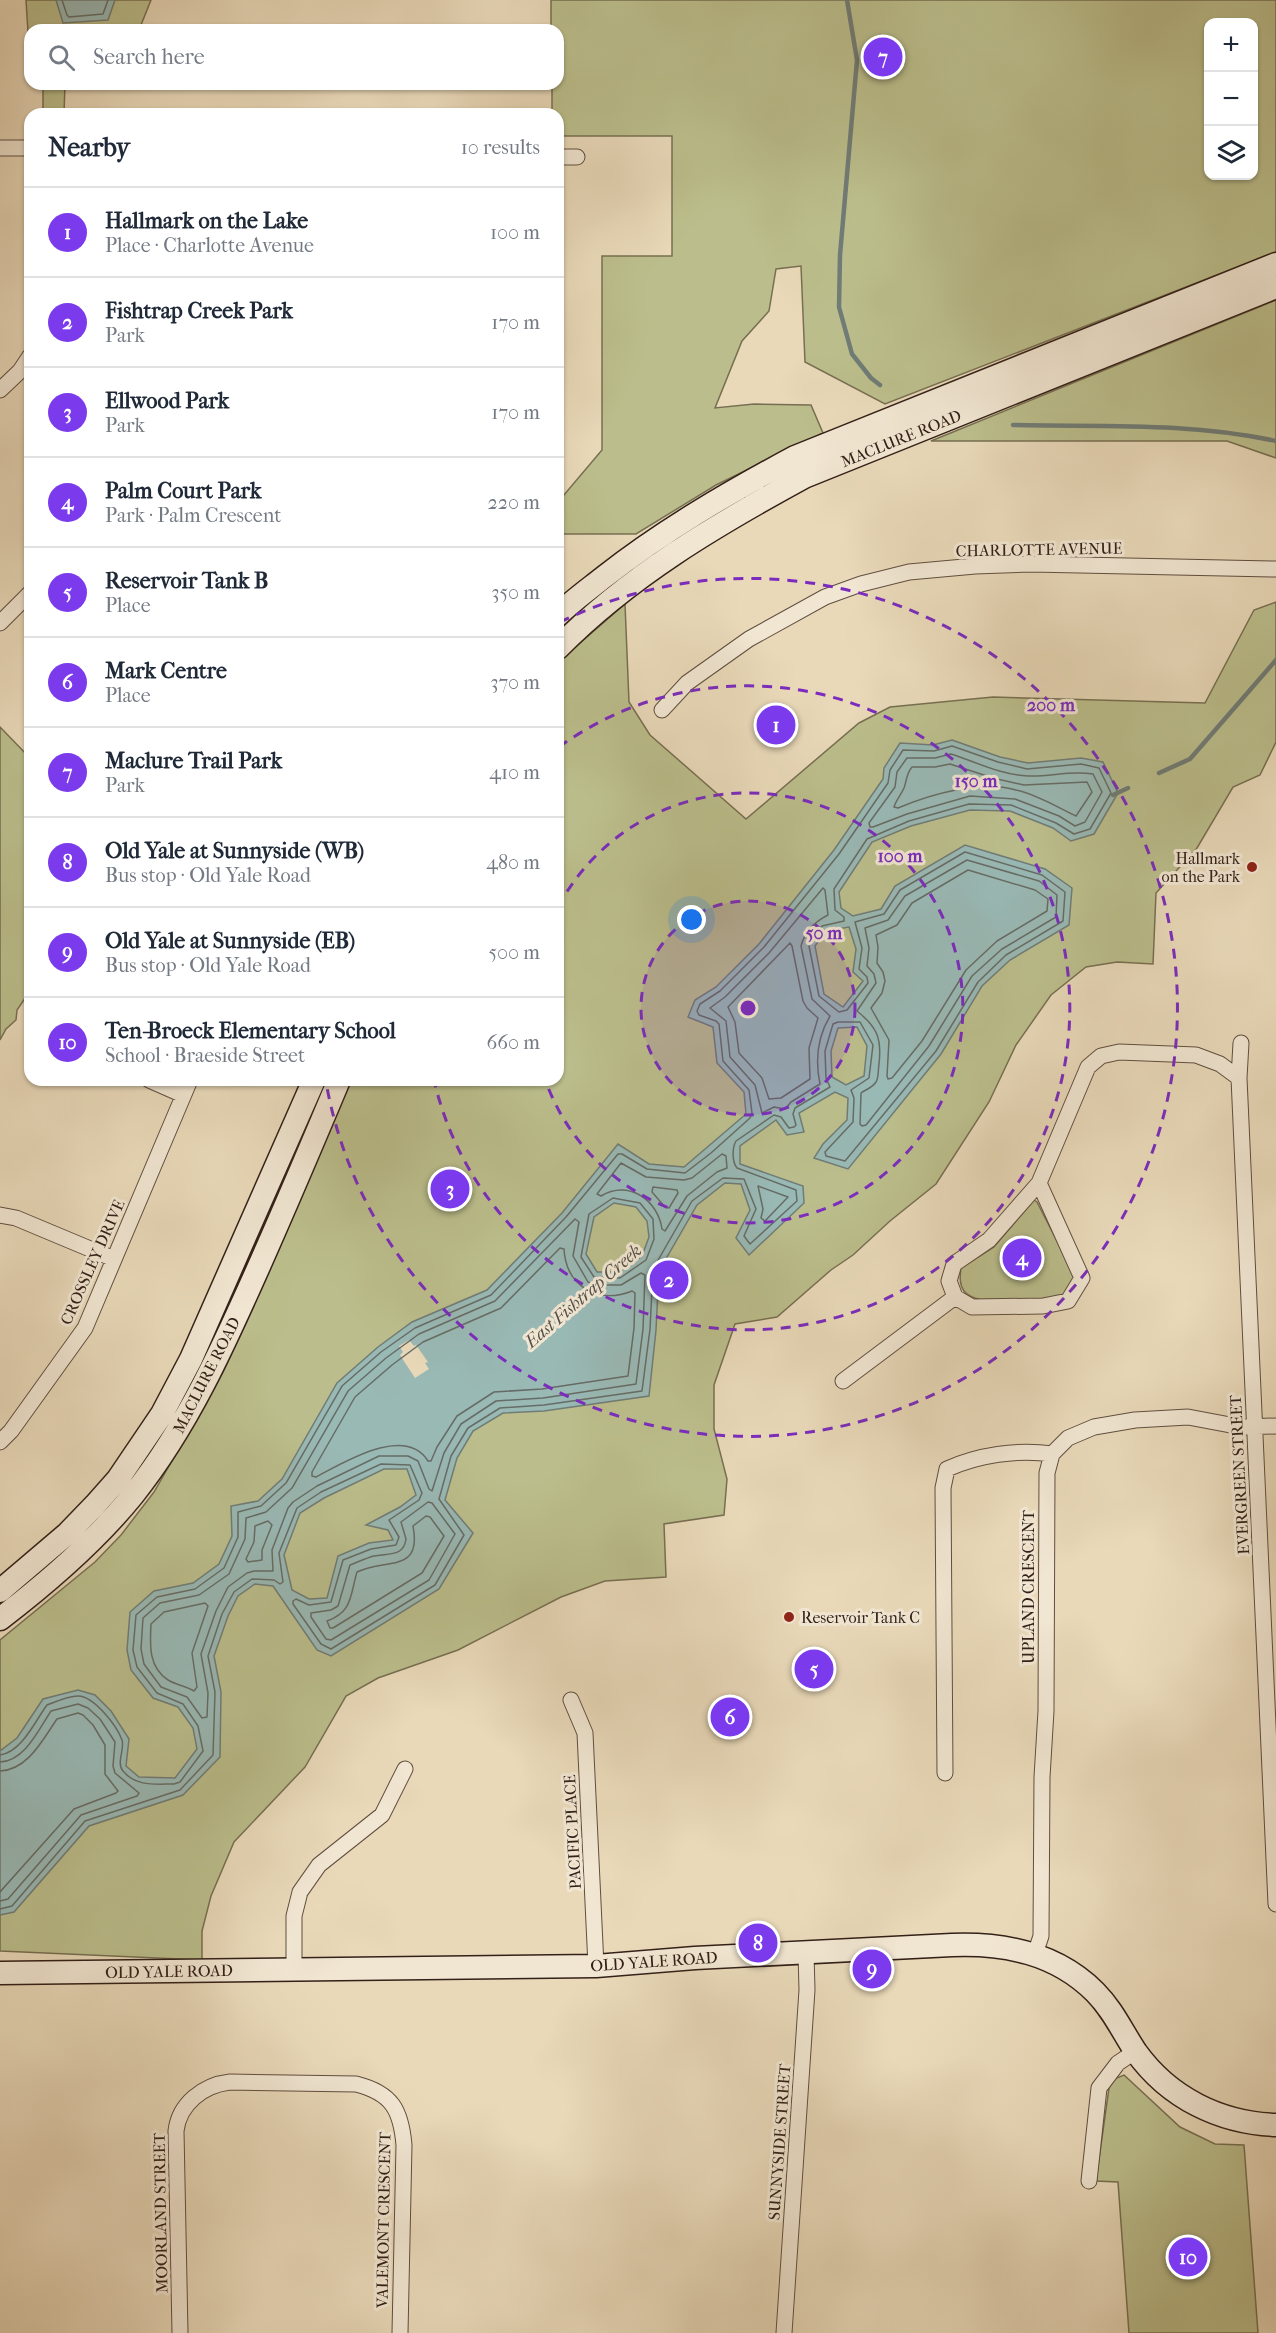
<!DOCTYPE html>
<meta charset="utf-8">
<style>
body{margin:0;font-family:"IM FELL French Canon",serif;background:#f2f2f3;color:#1f2937}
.controls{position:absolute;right:18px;top:18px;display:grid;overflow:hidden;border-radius:12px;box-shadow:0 2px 4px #0004}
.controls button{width:54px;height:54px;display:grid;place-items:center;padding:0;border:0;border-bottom:2px solid #e0e1e3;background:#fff;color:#1f2937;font:30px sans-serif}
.you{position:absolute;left:692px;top:920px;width:21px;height:21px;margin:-15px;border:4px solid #fff;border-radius:50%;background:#1a73e8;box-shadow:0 0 0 9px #1a73e833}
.badge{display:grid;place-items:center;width:39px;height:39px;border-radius:50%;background:#7c3aed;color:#fff;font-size:20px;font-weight:700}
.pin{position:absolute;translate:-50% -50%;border:3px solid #fff;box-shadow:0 2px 6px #0006}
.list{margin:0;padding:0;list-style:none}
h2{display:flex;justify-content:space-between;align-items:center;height:78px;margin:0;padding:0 24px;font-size:26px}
h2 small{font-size:20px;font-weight:400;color:#747a83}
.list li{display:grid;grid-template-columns:39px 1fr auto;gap:18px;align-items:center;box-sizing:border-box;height:90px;padding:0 24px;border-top:2px solid #e0e1e3}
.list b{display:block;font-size:22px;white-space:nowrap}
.list p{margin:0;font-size:20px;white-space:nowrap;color:#747a83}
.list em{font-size:20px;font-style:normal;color:#747a83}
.icon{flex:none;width:33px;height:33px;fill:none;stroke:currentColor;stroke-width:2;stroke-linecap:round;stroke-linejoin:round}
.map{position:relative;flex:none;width:1276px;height:2333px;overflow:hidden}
.search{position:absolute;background:#fff;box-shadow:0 2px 4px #0004;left:24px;top:24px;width:540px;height:66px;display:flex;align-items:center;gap:15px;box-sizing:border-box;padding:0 21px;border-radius:18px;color:#747a83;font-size:22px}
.panel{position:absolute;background:#fff;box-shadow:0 2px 4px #0004;left:24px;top:108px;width:540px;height:978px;border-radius:18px}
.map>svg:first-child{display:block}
.green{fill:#bbbe8c;stroke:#776f52;stroke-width:1.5;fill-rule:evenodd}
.water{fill:#99b9b5;stroke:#707c76;stroke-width:1.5;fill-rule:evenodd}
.pier{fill:#e9d9b9}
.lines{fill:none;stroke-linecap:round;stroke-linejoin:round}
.shore{stroke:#666c66;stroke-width:1.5}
.stream{stroke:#707c76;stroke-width:4.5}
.street-casing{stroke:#604e40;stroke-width:17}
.secondary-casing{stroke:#332018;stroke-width:25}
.street{stroke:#f1e6d2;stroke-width:15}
.secondary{stroke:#f1e6d2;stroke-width:22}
.ring{fill:none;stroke:#7b2cbf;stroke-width:3;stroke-dasharray:10 8}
.poi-dot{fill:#8f2418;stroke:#f1e6d2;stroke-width:2}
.labels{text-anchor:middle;stroke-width:6;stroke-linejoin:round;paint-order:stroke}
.street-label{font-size:16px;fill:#332018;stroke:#f1e6d2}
.poi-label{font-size:16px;fill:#332018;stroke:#f1e6d2;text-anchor:end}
.water-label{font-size:18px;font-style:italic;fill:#524e47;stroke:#f1e6d2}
.centre{fill:#7b2cbf;stroke:#f1e6d2;stroke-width:3}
.ring-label{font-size:18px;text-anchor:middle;font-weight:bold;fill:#7b2cbf;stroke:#f1e6d2;stroke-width:6;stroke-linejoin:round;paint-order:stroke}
</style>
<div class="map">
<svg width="1276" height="2333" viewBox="0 0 1276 2333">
<rect width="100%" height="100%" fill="#e9d9b9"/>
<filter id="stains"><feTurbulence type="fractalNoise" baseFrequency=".00333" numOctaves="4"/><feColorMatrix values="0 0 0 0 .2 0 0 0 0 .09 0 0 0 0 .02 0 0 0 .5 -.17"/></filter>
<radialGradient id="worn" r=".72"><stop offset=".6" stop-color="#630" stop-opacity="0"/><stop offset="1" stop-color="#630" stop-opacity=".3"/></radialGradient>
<path class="green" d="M 26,0 L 151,0 L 139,30 L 30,30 L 30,33 L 28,32 Z
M 551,0 L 1276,0 L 1276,252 L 885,404 L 805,362 L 801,266 L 776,269 L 769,311 L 742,341 L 715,408 L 754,404 L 811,405 L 823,433 L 716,485 L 636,534 L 558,534 L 558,502 L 602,450 L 602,256 L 672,256 L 672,136 L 558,136 L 558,114 L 552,114 L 552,84 L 558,84 L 558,30 L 551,30 ZM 1208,22 L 1254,22 L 1254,176 L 1208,176 Z
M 43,84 L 65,84 L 64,114 L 43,114 Z
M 1276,300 L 1276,458 L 1227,441 L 931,441 Z
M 1276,602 L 1276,742 L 1260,775 L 1233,787 L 1197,848 L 1156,893 L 1153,964 L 1117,962 L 1086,967 L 1051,995 L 1016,1045 L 989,1102 L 936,1184 L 890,1221 L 853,1255 L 831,1270 L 777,1317 L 735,1324 L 714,1385 L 714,1429 L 727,1479 L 724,1515 L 664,1524 L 666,1577 L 605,1581 L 561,1597 L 458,1650 L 378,1678 L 346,1696 L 305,1767 L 234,1842 L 211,1896 L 202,1931 L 202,1960 L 0,1951 L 0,1640 L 95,1562 L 121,1535 L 154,1492 L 223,1372 L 351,1080 L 558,1080 L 558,662 L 625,604 L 629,702 L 650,735 L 746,819 L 859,723 L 890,707 L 993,697 L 1205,703 L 1254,610 Z
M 0,727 L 30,758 L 30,991 L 17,1010 L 16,1020 L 6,1029 L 0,1040 Z
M 1034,1200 L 1037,1202 L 1077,1280 L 1064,1297 C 1044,1302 976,1308 964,1291 C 959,1284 960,1276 961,1268 L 994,1247 Z
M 1124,2075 L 1180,2127 L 1215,2144 L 1244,2145 L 1258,2333 L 1129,2333 L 1118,2182 L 1096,2181 L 1109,2088 L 1114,2079 Z"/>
<path class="water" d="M 56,0 L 115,0 L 108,20 L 63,23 Z
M 952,740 L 1000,757 L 1028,763 L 1081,758 L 1103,762 L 1118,793 L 1094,834 L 1071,841 L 1053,828 L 1010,811 L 970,810 L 911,826 L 872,842 L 839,892 L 841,908 L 853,916 L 881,909 L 895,886 L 965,845 L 1045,869 L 1072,888 L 1069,925 L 1010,960 L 982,986 L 941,1054 L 848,1169 L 814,1158 L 823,1144 L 847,1120 L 848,1098 L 835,1092 L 799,1113 L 804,1132 L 787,1135 L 776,1120 L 740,1146 L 740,1164 L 803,1186 L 804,1203 L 749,1255 L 736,1238 L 750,1210 L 741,1184 L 725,1183 L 697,1205 L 659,1271 L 656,1330 L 649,1396 L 544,1411 L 503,1413 L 473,1431 L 457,1458 L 445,1500 L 473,1533 L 439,1589 L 331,1656 L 317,1650 L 273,1586 L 255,1584 L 238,1596 L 228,1616 L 214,1656 L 221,1692 L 220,1757 L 183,1795 L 89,1826 L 14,1912 L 0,1915 L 0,1751 L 17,1738 L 43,1699 L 78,1690 L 95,1695 L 111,1711 L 129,1739 L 126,1766 L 139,1777 L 175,1778 L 197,1749 L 193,1728 L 178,1707 L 153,1698 L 131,1670 L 127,1650 L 130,1612 L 154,1591 L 193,1583 L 219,1564 L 232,1536 L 231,1506 L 258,1501 L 282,1479 L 337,1383 L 378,1347 L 412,1322 L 487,1290 L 562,1213 L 618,1144 L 649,1164 L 684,1167 L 746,1114 L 744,1092 L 717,1063 L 713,1027 L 688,1017 L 695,1000 L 716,987 L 759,944 L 834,850 L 883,779 L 884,768 L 900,743 L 933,745 ZM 849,927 L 856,949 L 853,972 L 863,981 L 843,1007 L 824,994 L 815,946 L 826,931 ZM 857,1027 L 867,1046 L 864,1076 L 846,1085 L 832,1077 L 831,1051 L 838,1028 ZM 614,1203 L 636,1207 L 647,1221 L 649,1237 L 642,1256 L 619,1272 L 597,1272 L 586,1254 L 594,1217 ZM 384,1469 L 407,1469 L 416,1495 L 400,1507 L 366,1525 L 388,1530 L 393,1540 L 369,1543 L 338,1556 L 327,1598 L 309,1599 L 292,1590 L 284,1555 L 300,1513 L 324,1498 Z"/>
<path class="pier" d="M 409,1340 L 414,1346 L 416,1345 L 428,1362 L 425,1363 L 429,1369 L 415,1378 L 400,1355 L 403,1352 L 399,1346 Z"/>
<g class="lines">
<path class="shore" d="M 62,0 L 67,15 L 69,17 L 103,14 L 108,0
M 951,754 C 976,762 1001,775 1028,776 C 1050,777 1071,770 1093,774 L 1102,792 L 1085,822 L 1075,826 L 1059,816 L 1015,799 L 970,796 L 907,814 L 873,827 L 870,827 L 869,823 L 895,787 L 897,772 L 907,758 L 935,758 Z
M 950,764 L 993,778 L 1024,785 L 1087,782 L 1092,792 L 1076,816 C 1057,807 1038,795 1016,790 C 980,780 931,794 898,808 L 894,807 C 896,800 901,795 904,788 C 907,780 906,774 912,767 L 935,767 Z
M 967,860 L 1039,881 L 1057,895 L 1056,917 L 1002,949 L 972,976 L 929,1046 L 866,1125 L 862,1126 L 860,1124 L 861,1093 C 865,1090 872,1088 876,1082 C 879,1077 878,1069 879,1064 C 882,1038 877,1027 857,1011 L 876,983 L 874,974 L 867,966 L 869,948 L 865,928 L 888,920 L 905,896 Z
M 968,870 L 1035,890 L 1048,899 L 1047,911 L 997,941 L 966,970 L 922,1041 L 892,1078 L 888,1079 L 887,1076 L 889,1040 L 871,1008 L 882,993 L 885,981 L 883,972 L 877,963 L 878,947 L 876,935 L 897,925 L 912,903 Z
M 823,888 L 825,890 L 828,915 C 816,921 805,931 801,946 L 812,999 L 830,1016 C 818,1036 815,1060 820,1084 L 791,1102 L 785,1109 L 774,1107 L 762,1113 L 755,1085 L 730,1057 L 726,1021 L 710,1008 L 725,997 L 769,953 Z
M 790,943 L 792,946 L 803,1001 L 807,1008 L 818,1018 L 809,1048 L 810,1079 L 781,1098 L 769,1099 L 762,1078 L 739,1053 L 735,1022 L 728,1007 Z
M 722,1154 L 726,1156 L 727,1168 L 717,1172 L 687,1196 L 665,1231 L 662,1229 C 658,1200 628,1179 601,1196 L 597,1194 L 621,1163 L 646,1177 L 684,1180 L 692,1178 Z
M 758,1186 L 788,1197 L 765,1221 L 761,1218 L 763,1209 Z
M 653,1187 L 677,1190 L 678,1193 L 669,1208 L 665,1207 L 652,1192 Z
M 613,1198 L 640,1203 L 653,1219 L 654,1239 L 646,1260 L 620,1278 L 594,1277 L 581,1257 L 589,1214 Z
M 575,1219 L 579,1222 L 573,1256 L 588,1282 L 596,1285 L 621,1285 L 641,1273 L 645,1275 L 643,1329 L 636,1384 L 543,1398 L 496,1401 L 461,1424 L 444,1453 L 432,1491 L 429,1489 L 418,1461 L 408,1456 L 379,1456 L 317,1486 L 293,1502 L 288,1508 L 272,1550 L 273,1571 L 254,1571 L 247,1573 L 228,1587 L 216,1611 L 201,1654 L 208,1693 L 207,1717 L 202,1718 L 187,1697 L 161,1687 L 144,1664 L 141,1649 L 143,1618 L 160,1603 L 199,1595 L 229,1574 L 245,1539 L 246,1518 L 266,1512 L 292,1488 L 348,1391 L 386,1358 L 419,1334 L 495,1301 Z
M 560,1248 L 564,1249 C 566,1286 598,1305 632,1291 L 635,1293 L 634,1328 L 628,1376 L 542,1389 L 494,1392 L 457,1416 L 437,1447 L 431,1461 L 428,1461 C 405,1424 343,1463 316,1477 L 312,1476 L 312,1472 L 355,1397 L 392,1365 L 423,1342 L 501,1308 Z
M 428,1502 L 432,1503 L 455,1534 L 429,1580 L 331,1640 L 326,1639 L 311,1617 L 311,1613 L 331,1610 L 338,1606 L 350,1565 C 358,1562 366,1558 374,1556 C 388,1553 404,1557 406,1539 L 401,1522 Z
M 426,1516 L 430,1517 L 444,1536 L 422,1573 L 333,1628 L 330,1628 L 327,1621 C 353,1612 350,1595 357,1572 C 387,1558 422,1573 413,1526 Z
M 268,1521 L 272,1525 L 262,1550 L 262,1560 L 248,1562 L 246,1559 L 254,1542 L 255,1526 Z
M 205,1603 L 208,1606 L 192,1653 L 197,1687 L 194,1691 C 186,1686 176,1685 168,1680 C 148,1667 150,1644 151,1624 L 164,1612 Z
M 0,1755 C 22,1752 35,1721 47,1705 C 55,1702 68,1696 78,1696 C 94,1696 117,1726 122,1740 C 125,1749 116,1763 123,1771 C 136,1787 155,1784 174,1784 L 180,1782 L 203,1751 L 198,1726 L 183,1704 L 157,1693 L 137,1667 L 133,1650 L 136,1615 L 157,1597 L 195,1589 L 224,1568 L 238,1537 L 238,1512 L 261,1506 L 286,1483 L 342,1386 L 381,1352 L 415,1328 L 491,1295 L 566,1217 L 618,1154 L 622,1154 L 647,1169 L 685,1173 L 711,1153 L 750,1118 L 752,1113 L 749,1090 L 723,1061 L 719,1024 L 716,1021 L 699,1015 L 697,1011 L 700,1004 L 720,991 L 764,947 L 839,854 L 888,783 L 890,770 L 903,750 L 934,751 L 952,746 L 998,762 L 1027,769 L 1081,764 L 1099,768 L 1111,793 L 1090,829 L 1074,834 L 1056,823 L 1011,805 L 969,804 L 909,821 L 867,839 L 834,889 L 835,910 L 844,917 L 844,921 L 822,926 L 809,946 L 819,996 L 839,1012 L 847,1010 L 868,983 L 867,977 L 859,969 L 862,948 L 855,922 L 884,914 L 900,890 L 965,852 L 1042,875 L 1065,892 L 1063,921 L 1006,955 L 978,982 L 936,1051 L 845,1161 L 826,1156 L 825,1152 L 853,1122 L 854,1098 L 851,1090 L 869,1078 L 873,1045 L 860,1022 L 838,1022 L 833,1024 L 825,1051 L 826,1078 L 830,1087 L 795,1108 L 793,1114 L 796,1125 L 794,1127 L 789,1128 L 781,1117 L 774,1115 L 736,1141 C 732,1148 732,1162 737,1168 L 796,1190 L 797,1201 L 750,1244 L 744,1236 L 756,1209 L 744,1179 L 723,1178 L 692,1201 L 653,1269 L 650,1329 L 642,1391 L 544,1405 L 500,1408 L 468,1428 L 451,1456 L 439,1499 L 464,1535 L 435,1585 L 331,1649 L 321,1644 L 293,1604 L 293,1601 L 296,1599 L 309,1605 L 331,1602 L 343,1560 L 371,1549 L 396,1545 L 399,1537 L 389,1520 L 419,1500 L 422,1493 L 410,1465 L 381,1464 L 321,1492 L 297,1508 L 279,1553 L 283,1582 L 280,1584 L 274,1580 L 252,1579 L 234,1592 L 222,1614 L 208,1656 L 215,1692 L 213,1755 L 180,1790 L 85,1821 L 12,1906 L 0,1909
M 0,1762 C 25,1761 39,1729 51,1711 L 78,1704 L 88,1708 L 100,1719 L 115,1742 L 113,1766 L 115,1773 L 139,1793 L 137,1796 L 81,1815 L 8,1899 L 0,1901
M 0,1771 C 28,1770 43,1739 57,1719 L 78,1713 L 83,1715 L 93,1725 L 105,1745 L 105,1774 L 118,1791 L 116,1793 L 74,1809 L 0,1892"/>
<path class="stream" d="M 847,0 L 857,60 L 840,255 L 839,307 L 852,354 L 871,378 L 880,385
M 1013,425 C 1100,427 1190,422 1276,441
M 1159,773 L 1190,759 L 1276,660
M 1113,795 L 1128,788"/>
<g class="street-casing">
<path id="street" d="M 0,148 L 30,148
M 558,157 L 577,157
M 0,390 L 20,371 L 30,356
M 0,623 L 30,593
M 662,710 L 687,683 L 749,639 L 825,597 L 861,584 L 909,572 L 975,566 L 1031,564 L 1276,569
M 1241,1043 L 1239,1078 L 1276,1904
M 149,1080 L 183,1095
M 1039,1183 L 1082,1278 L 1068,1301 L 1043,1306 L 972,1307 L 955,1297 L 949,1281 L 954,1264 L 989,1240 L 1039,1183 L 1088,1067 L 1101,1056 L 1119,1052 L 1196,1055 L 1220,1064 L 1239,1078
M 0,1215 L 16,1218 L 114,1259
M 843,1381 L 955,1297
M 0,1442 L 11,1431 L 85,1328 L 190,1080
M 571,1700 L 585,1733 L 596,1966
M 945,1773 L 943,1488 L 947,1469 C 978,1455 1017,1449 1052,1454
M 1035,1954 L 1041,1936 L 1042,1777 L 1046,1711 L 1047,1473 L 1052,1454 L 1068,1438 L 1094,1427 L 1135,1420 L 1188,1417 L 1241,1427 L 1276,1426
M 294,1969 L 294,1916 L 300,1892 L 319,1865 L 382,1815 L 405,1769
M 1089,2181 L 1099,2088 L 1118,2063 L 1136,2051
M 180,2333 L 176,2131 C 179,2104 203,2085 230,2082 L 356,2084 C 392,2093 401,2110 404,2145 L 400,2333
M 784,2333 L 807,1990 L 806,1953"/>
</g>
<g class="secondary-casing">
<path id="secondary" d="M 558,615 C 572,601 589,589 604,577 C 664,530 728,493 795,457 L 1276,264
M 558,648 C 629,576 716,525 804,477 L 1276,287
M 0,1591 L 68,1533 L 95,1505 L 118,1479 L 162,1414 L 191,1359 L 314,1080
M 0,1619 C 47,1583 95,1542 133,1495 C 188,1426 224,1345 260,1264 C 287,1203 313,1142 339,1080
M 0,1973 L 596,1966 L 695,1958 L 952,1945 C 1005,1943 1056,1953 1095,1992 C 1113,2010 1122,2031 1136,2052 C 1169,2098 1220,2123 1276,2125"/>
</g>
<use href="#street" class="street"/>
<use href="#secondary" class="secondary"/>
</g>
<circle cx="748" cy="1008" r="107" fill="#7b2cbf" fill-opacity=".12"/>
<g class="ring">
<circle cx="748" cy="1008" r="107"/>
<path d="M558 907A215 215 0 1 1 546 1082"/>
<path d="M559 747A322 322 0 1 1 434 1080"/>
<path d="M560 622A429 429 0 1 1 326 1082"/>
</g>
<g class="poi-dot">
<circle cx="1252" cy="867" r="6"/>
<circle cx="789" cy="1617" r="6"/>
</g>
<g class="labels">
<g class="street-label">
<text transform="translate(901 438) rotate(-22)" y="6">MACLURE ROAD</text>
<text transform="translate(1039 549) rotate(-1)" y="6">CHARLOTTE AVENUE</text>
<text transform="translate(92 1262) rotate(-66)" y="6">CROSSLEY DRIVE</text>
<text transform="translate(206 1375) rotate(-63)" y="6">MACLURE ROAD</text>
<text transform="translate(1239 1475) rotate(-93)" y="6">EVERGREEN STREET</text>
<text transform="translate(1028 1587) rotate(-90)" y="6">UPLAND CRESCENT</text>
<text transform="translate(572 1832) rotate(-93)" y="6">PACIFIC PLACE</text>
<text transform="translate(654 1961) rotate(-4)" y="6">OLD YALE ROAD</text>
<text transform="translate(169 1971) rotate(-1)" y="6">OLD YALE ROAD</text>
<text transform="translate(779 2142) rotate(-86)" y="6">SUNNYSIDE STREET</text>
<text transform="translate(160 2213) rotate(-91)" y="6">MOORLAND STREET</text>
<text transform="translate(383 2220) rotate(-89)" y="6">VALEMONT CRESCENT</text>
</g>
<g class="poi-label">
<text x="1240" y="864">Hallmark<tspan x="1240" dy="18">on the Park</tspan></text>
<text x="801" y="1623" text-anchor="start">Reservoir Tank C</text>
</g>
<g class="water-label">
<text transform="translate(583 1296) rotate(-41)" y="6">East Fishtrap Creek</text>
</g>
</g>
<circle cx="748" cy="1008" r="9" class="centre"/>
<g class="ring-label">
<text x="1051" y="711">200 m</text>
<text x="976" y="787">150 m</text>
<text x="900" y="862">100 m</text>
<text x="824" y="939">50 m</text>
</g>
<rect width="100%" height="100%" filter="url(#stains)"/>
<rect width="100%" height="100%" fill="url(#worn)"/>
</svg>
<div class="controls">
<button>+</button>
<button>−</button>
<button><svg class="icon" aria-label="layers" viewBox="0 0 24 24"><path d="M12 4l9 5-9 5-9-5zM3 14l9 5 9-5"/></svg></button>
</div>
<div class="you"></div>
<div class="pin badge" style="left:776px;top:725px">1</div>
<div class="pin badge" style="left:669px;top:1280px">2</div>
<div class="pin badge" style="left:450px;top:1189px">3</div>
<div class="pin badge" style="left:1022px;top:1258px">4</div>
<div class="pin badge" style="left:814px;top:1669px">5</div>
<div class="pin badge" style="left:730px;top:1717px">6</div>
<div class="pin badge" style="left:883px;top:57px">7</div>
<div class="pin badge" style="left:758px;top:1943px">8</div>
<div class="pin badge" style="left:872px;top:1969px">9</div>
<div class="pin badge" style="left:1188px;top:2257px">10</div>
<div class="search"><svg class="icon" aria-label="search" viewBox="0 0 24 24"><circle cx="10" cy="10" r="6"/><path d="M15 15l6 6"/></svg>Search here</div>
<section class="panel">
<h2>Nearby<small>10 results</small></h2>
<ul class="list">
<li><span class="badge">1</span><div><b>Hallmark on the Lake</b><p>Place · Charlotte Avenue</p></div><em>100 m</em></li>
<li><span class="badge">2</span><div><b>Fishtrap Creek Park</b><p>Park</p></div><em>170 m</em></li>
<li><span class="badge">3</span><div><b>Ellwood Park</b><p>Park</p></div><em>170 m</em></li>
<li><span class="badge">4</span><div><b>Palm Court Park</b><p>Park · Palm Crescent</p></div><em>220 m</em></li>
<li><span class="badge">5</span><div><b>Reservoir Tank B</b><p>Place</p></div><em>350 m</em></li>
<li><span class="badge">6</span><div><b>Mark Centre</b><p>Place</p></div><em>370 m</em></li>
<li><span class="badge">7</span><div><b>Maclure Trail Park</b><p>Park</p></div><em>410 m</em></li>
<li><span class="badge">8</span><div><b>Old Yale at Sunnyside (WB)</b><p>Bus stop · Old Yale Road</p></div><em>480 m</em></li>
<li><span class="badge">9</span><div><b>Old Yale at Sunnyside (EB)</b><p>Bus stop · Old Yale Road</p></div><em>500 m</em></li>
<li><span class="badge">10</span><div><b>Ten-Broeck Elementary School</b><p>School · Braeside Street</p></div><em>660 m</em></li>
</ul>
</section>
</div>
